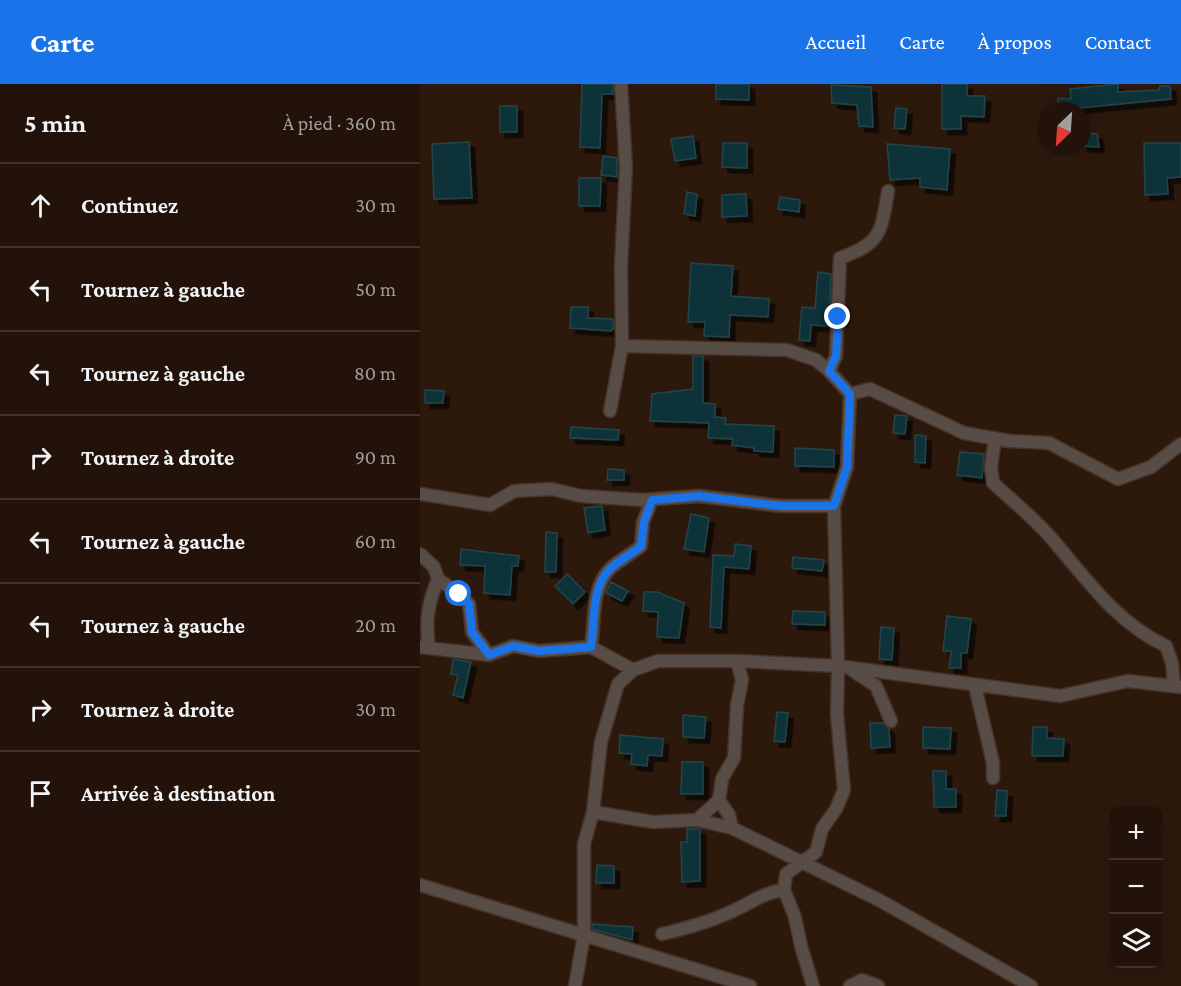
<!DOCTYPE html>
<html lang="fr">
<meta charset="utf-8">
<style>
body{margin:0;font-family:"Crimson Pro",serif;background:#2e2017;color:#f1f3f6}
.controls{position:absolute;right:18px;bottom:18px;display:grid;overflow:hidden;border-radius:12px;box-shadow:0 6px 24px #0002}
.controls button{width:54px;height:54px;display:grid;place-items:center;padding:0;border:0;border-bottom:2px solid #3f322a;background:#221209;color:#f1f3f6;font:30px sans-serif}
.compass{position:absolute;left:617px;top:18px;width:54px;height:54px;border-radius:50%;background:#221209;box-shadow:0 6px 24px #0002;rotate:205deg}
.stop{position:absolute;width:18px;height:18px;margin:-14px;border:4px solid #1a73e8;border-radius:50%;background:#fff}
.stop.end{background:#1a73e8;border-color:#fff;box-shadow:0 2px 6px #0008}
.list{margin:0;padding:0;list-style:none}
h2{display:flex;justify-content:space-between;align-items:center;height:78px;margin:0;padding:0 24px;font-size:26px}
h2 small{font-size:20px;font-weight:400;color:#a29e9c}
.list li{display:grid;grid-template-columns:39px 1fr auto;gap:18px;align-items:center;box-sizing:border-box;height:84px;padding:0 24px;border-top:2px solid #3f322a}
.list b{display:block;font-size:22px;white-space:nowrap}
.list em{font-size:20px;font-style:normal;color:#a29e9c}
.icon{flex:none;width:33px;height:33px;fill:none;stroke:currentColor;stroke-width:2;stroke-linecap:round;stroke-linejoin:round}
.map{position:relative;flex:none;width:761px;height:902px;overflow:hidden}
header{display:flex;align-items:center;gap:36px;box-sizing:border-box;height:84px;padding:0 30px;background:#1a73e8;color:#fff}
header strong{font-size:28px}
nav{display:flex;gap:33px;margin-inline-start:auto;font-size:21px}
main{display:flex}
aside{flex:1;background:#221209}
.map>svg:first-child{display:block}
.building{fill:#103238;stroke:#24454c;stroke-width:1.5;filter:url(#shadow)}
.lines{fill:none;stroke-linecap:round;stroke-linejoin:round}
.street-casing{stroke:#463226;stroke-width:15}
.street{stroke:#574c46;stroke-width:12}
.route{stroke:#1a73e8;stroke-width:8}
</style>
<header>
<strong>Carte</strong>
<nav><a>Accueil</a><a>Carte</a><a>À propos</a><a>Contact</a></nav>
</header>
<main>
<aside>
<h2>5 min<small>À pied · 360 m</small></h2>
<ul class="list">
<li><svg class="icon" aria-label="ahead" viewBox="0 0 24 24"><path d="M12 20V5M6 11l6-6 6 6"/></svg><div><b>Continuez</b></div><em>30 m</em></li>
<li><svg class="icon" aria-label="left" viewBox="0 0 24 24"><path d="M17 20v-9H6M10 6l-5 5 5 5"/></svg><div><b>Tournez à gauche</b></div><em>50 m</em></li>
<li><svg class="icon" aria-label="left" viewBox="0 0 24 24"><path d="M17 20v-9H6M10 6l-5 5 5 5"/></svg><div><b>Tournez à gauche</b></div><em>80 m</em></li>
<li><svg class="icon" aria-label="right" viewBox="0 0 24 24"><path d="M7 20v-9h11M14 6l5 5-5 5"/></svg><div><b>Tournez à droite</b></div><em>90 m</em></li>
<li><svg class="icon" aria-label="left" viewBox="0 0 24 24"><path d="M17 20v-9H6M10 6l-5 5 5 5"/></svg><div><b>Tournez à gauche</b></div><em>60 m</em></li>
<li><svg class="icon" aria-label="left" viewBox="0 0 24 24"><path d="M17 20v-9H6M10 6l-5 5 5 5"/></svg><div><b>Tournez à gauche</b></div><em>20 m</em></li>
<li><svg class="icon" aria-label="right" viewBox="0 0 24 24"><path d="M7 20v-9h11M14 6l5 5-5 5"/></svg><div><b>Tournez à droite</b></div><em>30 m</em></li>
<li><svg class="icon" aria-label="arrive" viewBox="0 0 24 24"><path d="M6 21V4h12l-3 4 3 4H6"/></svg><div><b>Arrivée à destination</b></div></li>
</ul>
</aside>
<div class="map">
<svg width="761" height="902" viewBox="0 0 761 902">
<defs>
<filter id="shadow"><feDropShadow dx="5.5" dy="5.5" stdDeviation="0" flood-color="#0009"/></filter>
</defs>
<rect width="100%" height="100%" fill="#2d180c"/>
<path class="building" d="M 162,0 L 193,0 L 193,10 L 182,10 L 180,64 L 160,63 Z
M 296,0 L 329,0 L 329,16 L 296,15 Z
M 522,0 L 547,0 L 547,12 L 565,12 L 564,33 L 541,32 L 541,45 L 522,45 Z
M 698,0 L 698,8 L 739,6 L 740,2 L 750,2 L 751,15 L 639,26 L 638,14 L 651,15 L 650,5 Z
M 411,1 L 451,3 L 453,43 L 439,42 L 437,21 L 412,19 Z
M 80,22 L 97,22 L 97,48 L 80,48 Z
M 476,24 L 487,25 L 485,45 L 474,44 Z
M 662,48 L 677,50 L 679,63 L 662,62 Z
M 273,52 L 276,74 L 255,77 L 251,55 Z
M 49,58 L 52,114 L 14,115 L 12,60 Z
M 303,59 L 327,59 L 327,84 L 302,83 Z
M 724,59 L 761,59 L 761,93 L 747,94 L 748,110 L 725,111 Z
M 467,60 L 530,65 L 527,106 L 500,103 L 500,94 L 470,96 Z
M 183,72 L 197,74 L 197,93 L 181,91 Z
M 159,94 L 181,94 L 180,122 L 159,122 Z
M 267,108 L 277,110 L 275,132 L 264,130 Z
M 326,110 L 327,132 L 302,133 L 302,111 Z
M 360,113 L 380,116 L 379,128 L 358,125 Z
M 271,179 L 313,182 L 311,212 L 349,215 L 348,233 L 310,231 L 309,253 L 284,252 L 285,238 L 268,238 Z
M 398,188 L 411,190 L 409,242 L 391,241 L 390,257 L 379,256 L 382,223 L 395,224 Z
M 151,223 L 168,223 L 168,234 L 193,235 L 194,244 L 191,247 L 150,244 Z
M 273,272 L 283,272 L 283,319 L 295,320 L 295,333 L 306,334 L 305,340 L 354,342 L 353,368 L 334,367 L 334,364 L 312,361 L 313,355 L 288,354 L 289,339 L 230,337 L 232,310 L 273,305 Z
M 5,306 L 24,307 L 23,319 L 5,319 Z
M 475,331 L 487,332 L 485,350 L 473,349 Z
M 151,343 L 199,346 L 198,356 L 150,354 Z
M 495,351 L 506,352 L 505,379 L 495,378 Z
M 375,364 L 414,366 L 414,383 L 375,382 Z
M 540,368 L 564,370 L 562,394 L 537,391 Z
M 188,385 L 204,386 L 204,396 L 187,396 Z
M 182,422 L 185,446 L 168,449 L 164,424 Z
M 271,430 L 289,434 L 284,468 L 264,465 Z
M 126,448 L 137,449 L 136,488 L 125,488 Z
M 315,460 L 331,462 L 329,485 L 304,483 L 301,544 L 290,543 L 293,471 L 314,472 Z
M 41,465 L 99,472 L 98,482 L 92,482 L 90,511 L 64,509 L 65,482 L 40,481 Z
M 373,473 L 404,476 L 402,487 L 372,484 Z
M 147,490 L 165,508 L 153,520 L 135,502 Z
M 191,498 L 208,507 L 202,517 L 186,509 Z
M 224,508 L 237,508 L 264,519 L 259,554 L 237,553 L 238,528 L 223,527 Z
M 373,527 L 405,528 L 405,541 L 372,540 Z
M 527,532 L 551,535 L 547,569 L 541,569 L 541,584 L 529,584 L 531,567 L 523,567 Z
M 461,543 L 474,544 L 472,576 L 459,575 Z
M 33,575 L 51,578 L 43,614 L 33,611 L 38,591 L 31,590 Z
M 357,628 L 368,629 L 365,658 L 354,657 Z
M 263,631 L 286,633 L 284,654 L 263,653 Z
M 450,639 L 463,639 L 469,645 L 470,663 L 451,664 Z
M 503,643 L 531,644 L 530,665 L 503,664 Z
M 613,643 L 627,643 L 627,654 L 644,655 L 643,672 L 612,672 Z
M 200,651 L 243,655 L 242,672 L 228,671 L 227,682 L 211,680 L 212,670 L 199,669 Z
M 262,678 L 283,678 L 283,710 L 261,710 Z
M 513,687 L 526,687 L 526,705 L 536,705 L 536,723 L 514,723 Z
M 577,706 L 587,707 L 586,732 L 575,732 Z
M 267,745 L 280,745 L 280,797 L 262,798 L 261,758 L 267,758 Z
M 177,781 L 194,782 L 194,799 L 176,799 Z
M 172,840 L 213,843 L 212,856 L 172,845 Z"/>
<g class="lines">
<g class="street-casing">
<path id="street" d="M 468,107 C 461,148 462,159 420,174 L 416,272 L 409,287 L 430,310 L 427,383 L 414,422 L 418,582 L 640,612 L 708,597 L 761,603
M 202,262 L 367,266 L 396,276 L 409,287
M 430,310 L 450,305 L 544,349 L 589,357 L 629,359 L 698,395 L 731,383 L 761,360
M 190,327 L 202,262 L 201,182 L 206,84 L 201,0
M 575,354 L 571,383 L 573,399 C 593,417 615,435 633,456 C 666,495 698,540 746,562 L 752,579 L 754,602
M 0,410 L 70,421 L 94,407 L 132,405 L 161,412 L 223,416 L 279,412 L 361,422 L 414,422
M 0,470 L 14,483 L 18,495 L 39,510 L 49,520 L 52,548 L 69,571
M 0,563 L 69,571 L 93,562 L 119,567 L 171,563 L 213,586 L 238,577 L 317,577 L 418,582 L 417,631 L 424,706 L 416,725 L 402,745 L 396,768 L 366,790 L 364,806 L 375,833 L 381,862 L 393,902
M 171,563 C 175,538 171,507 188,487 C 194,479 212,470 221,462 L 223,438 L 232,416
M 9,564 C 5,538 8,519 18,495
M 432,586 L 456,602 L 471,637
M 555,602 L 573,679 L 573,694
M 173,728 L 233,738 L 277,736 L 312,744 L 459,816 L 611,902
M 277,736 L 299,716
M 312,744 L 309,731 L 299,716 L 302,695 L 314,674 L 317,621 L 322,596 L 317,577
M 0,801 L 330,902
M 242,850 C 268,844 293,837 317,825 C 334,817 345,808 364,806
M 155,902 L 164,851 L 164,760 L 173,728 L 181,658 L 198,600 L 213,586
M 430,902 L 442,896 L 458,902"/>
</g>
<use href="#street" class="street"/>
</g>
<g class="lines">
<path class="route" d="M 39,510 L 49,520 L 52,548 L 69,571 L 93,562 L 119,567 L 171,563 C 175,538 171,507 188,487 C 194,479 212,470 221,462 L 224,438 L 232,416 L 279,412 L 361,422 L 414,422 L 427,383 L 430,310 L 409,287 L 416,272 L 418,233"/>
</g>
</svg>
<div class="controls">
<button>+</button>
<button>−</button>
<button><svg class="icon" aria-label="layers" viewBox="0 0 24 24"><path d="M12 4l9 5-9 5-9-5zM3 14l9 5 9-5"/></svg></button>
</div>
<svg class="compass" viewBox="-18 -18 36 36"><path d="M0-13l5 13h-10z" fill="#e53935"/><path d="M0 13l5-13h-10z" fill="#a29e9c"/></svg>
<div class="stop" style="left:39px;top:510px"></div>
<div class="stop end" style="left:418px;top:233px"></div>
</div>
</main>
